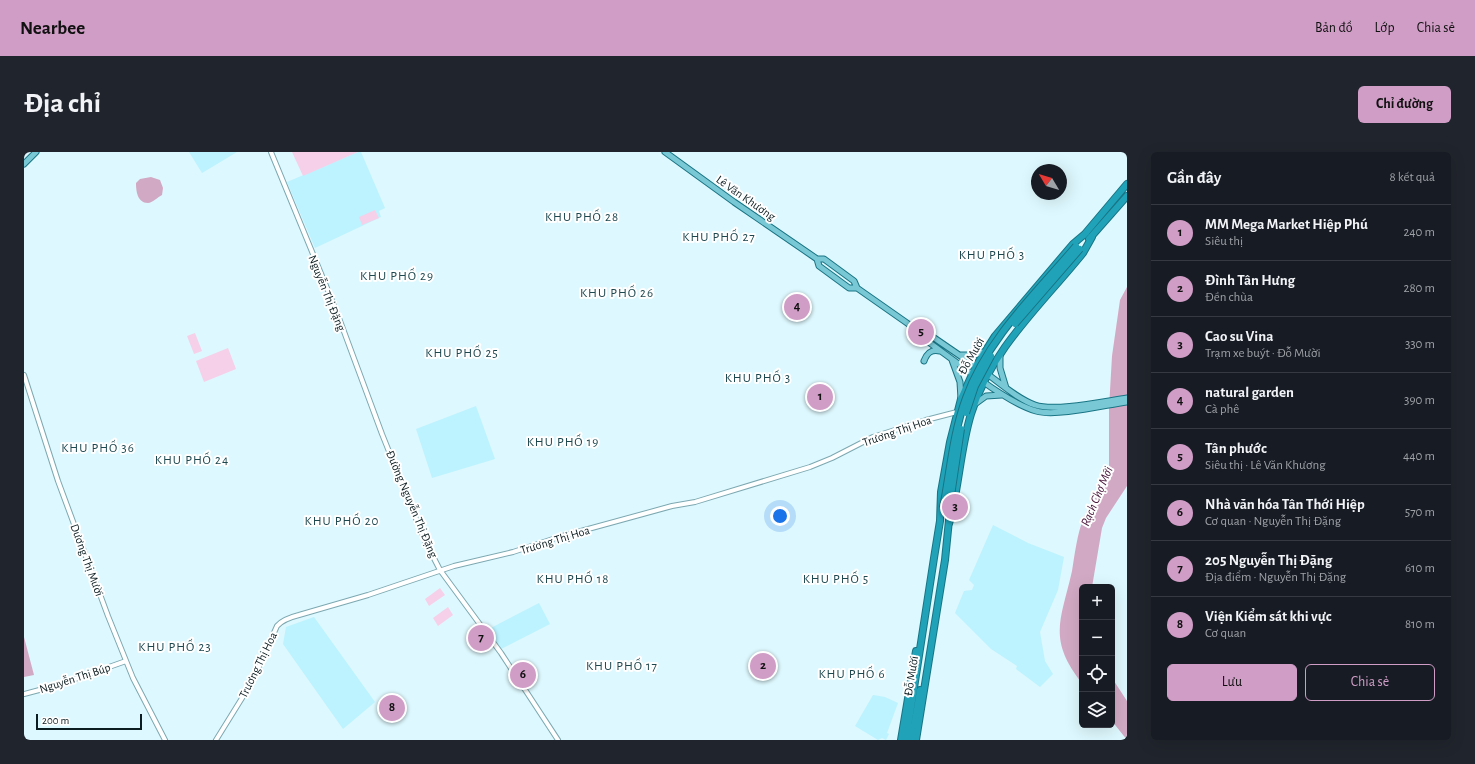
<!DOCTYPE html>
<html lang="vi">
<meta charset="utf-8">
<style>
body{margin:0;font-family:"Alegreya Sans",sans-serif;background:#20242c;color:#f1f3f6}
.controls{position:absolute;right:12px;bottom:12px;display:grid;overflow:hidden;border-radius:6px;box-shadow:0 4px 16px #0002}
.controls button{width:36px;height:36px;display:grid;place-items:center;padding:0;border:0;border-bottom:1px solid #363941;background:#171b24;color:#f1f3f6;font:20px sans-serif}
.compass{position:absolute;left:1007px;top:12px;width:36px;height:36px;border-radius:50%;background:#171b24;box-shadow:0 4px 16px #0002;rotate:308deg}
.scale{position:absolute;left:12px;bottom:10px;width:106px;box-sizing:border-box;padding-left:4px;border:2px solid #0c1d21;border-top:0;font-size:11px;line-height:14px;white-space:nowrap;color:#0c1d21;-webkit-text-stroke:3px #fff;paint-order:stroke}
.you{position:absolute;left:756px;top:364px;width:14px;height:14px;margin:-10px;border:3px solid #fff;border-radius:50%;background:#1a73e8;box-shadow:0 0 0 6px #1a73e833}
.badge{display:grid;place-items:center;width:26px;height:26px;border-radius:50%;background:#d09dc6;color:#111;font-size:13px;font-weight:700}
.pin{position:absolute;translate:-50% -50%;border:2px solid #fff;box-shadow:0 1px 4px #0006}
.list{margin:0;padding:0;list-style:none}
h2{display:flex;justify-content:space-between;align-items:center;height:52px;margin:0;padding:0 16px;font-size:17px}
h2 small{font-size:13px;font-weight:400;color:#9ea1a6}
.list li{display:grid;grid-template-columns:26px 1fr auto;gap:12px;align-items:center;box-sizing:border-box;height:56px;padding:0 16px;border-top:1px solid #363941}
.list b{display:block;font-size:15px;white-space:nowrap}
.list p{margin:0;font-size:13px;white-space:nowrap;color:#9ea1a6}
.list em{font-size:13px;font-style:normal;color:#9ea1a6}
.actions{display:flex;gap:8px;padding:12px 16px}
.actions a{flex:1;padding:9px 0;border:1px solid #d09dc6;border-radius:6px;text-align:center;font-size:14px;color:#d09dc6}
.actions .main{background:#d09dc6;color:#111}
.icon{flex:none;width:22px;height:22px;fill:none;stroke:currentColor;stroke-width:2;stroke-linecap:round;stroke-linejoin:round}
.map{position:relative;flex:none;width:1103px;height:588px;overflow:hidden;border-radius:6px}
header{display:flex;align-items:center;gap:24px;box-sizing:border-box;height:56px;padding:0 20px;background:#d09dc6;color:#111}
header strong{font-size:19px}
nav{display:flex;gap:22px;margin-inline-start:auto;font-size:14px}
.intro{display:flex;align-items:center;justify-content:space-between;box-sizing:border-box;height:96px;padding:0 24px}
h1{margin:0;font-size:28px}
.button{padding:10px 18px;border-radius:6px;background:#d09dc6;color:#111;font-size:14px;font-weight:700}
main{display:flex;gap:24px;padding:0 24px}
aside{flex:1;background:#171b24;border-radius:6px;box-shadow:0 4px 16px #0002}
.map>svg:first-child{display:block}
.built{fill:#bcf3ff}
.green{fill:#f6d0e9}
.water{fill:#d2a9c4}
.lines{fill:none;stroke-linecap:round;stroke-linejoin:round}
.minor-casing{stroke:#7da8b1;stroke-width:6}
.major-casing{stroke:#197484;stroke-width:7}
.highway-casing{stroke:#197484;stroke-width:8}
.minor{stroke:#fff;stroke-width:4}
.major{stroke:#79c8d5;stroke-width:5}
.highway{stroke:#20a3b9;stroke-width:6}
.highway-bridge-casing{stroke:#197484;stroke-width:8;stroke-linecap:butt}
.highway-bridge{stroke:#20a3b9;stroke-width:6}
.labels{text-anchor:middle;stroke-width:4;stroke-linejoin:round;paint-order:stroke}
.street-label{font-size:12px;fill:#0c1d21;stroke:#fff}
.neighbourhood-label{font-size:13px;letter-spacing:1px;fill:#1d474f;stroke:#fff}
.water-label{font-size:13px;font-style:italic;fill:#461539;stroke:#fff}
</style>
<header>
<strong>Nearbee</strong>
<nav><a>Bản đồ</a><a>Lớp</a><a>Chia sẻ</a></nav>
</header>
<div class="intro"><h1>Địa chỉ</h1><a class="button">Chỉ đường</a></div>
<main>
<div class="map">
<svg width="1103" height="588" viewBox="0 0 1103 588">
<rect width="100%" height="100%" fill="#ddf8fe"/>
<path class="built" d="M 165,0 L 213,0 L 178,21 Z
M 334,0 L 337,0 L 361,56 L 355,59 L 357,65 L 291,96 L 263,30 Z
M 452,254 L 471,307 L 408,326 L 392,277 Z
M 969,373 L 1004,391 L 1040,405 L 1034,438 L 1016,480 L 1021,509 L 1029,522 L 1016,535 L 992,517 L 993,514 L 967,497 L 931,461 L 940,439 L 948,438 L 950,433 L 945,428 Z
M 515,451 L 526,472 L 477,497 L 463,478 Z
M 290,465 L 351,550 L 319,577 L 259,492 L 262,475 Z
M 849,543 L 861,545 L 874,551 L 863,581 L 865,582 L 862,588 L 858,586 L 854,588 L 831,574 Z"/>
<path class="green" d="M 268,0 L 334,0 L 279,24 Z
M 351,58 L 355,66 L 338,73 L 335,65 Z
M 171,181 L 178,199 L 170,202 L 163,184 Z
M 204,196 L 212,217 L 180,230 L 172,209 Z
M 416,436 L 421,443 L 405,454 L 401,447 Z
M 424,455 L 429,463 L 414,474 L 409,466 Z"/>
<path class="water" d="M 127,25 L 136,28 L 139,36 L 138,43 C 134,45 128,51 124,51 C 113,51 112,38 112,31 L 116,27 Z
M 1103,135 L 1103,334 L 1082,366 L 1078,376 L 1068,435 L 1058,435 L 1058,531 C 1023,487 1037,468 1048,419 C 1051,401 1053,382 1060,365 C 1067,350 1079,338 1085,323 L 1085,256 L 1088,204 L 1096,148 Z
M 0,485 L 10,523 L 0,525 Z
M 1088,526 L 1103,549 L 1103,588 L 1088,569 Z"/>
<g class="lines">
<g class="minor-casing">
<path id="minor" d="M 247,0 L 312,158 L 358,282 L 401,389 L 416,418 L 477,501 L 534,588
M 0,223 L 34,329 L 84,464 L 109,526 L 141,588
M 0,542 L 34,533 L 102,509
M 192,588 L 228,530 L 253,474 C 258,468 267,465 275,463 L 344,443 L 430,414 L 489,400 L 535,385 L 648,354 L 671,350 L 786,315 L 808,306 L 849,285 L 902,268 L 933,260"/>
</g>
<g class="major-casing">
<path id="major" d="M 641,0 L 710,50 L 793,107 L 800,107 L 830,129 L 833,136
M 0,12 L 12,0
M 793,107 L 795,114 L 825,136 L 833,136 L 893,178 L 898,182 L 899,186 L 951,224
M 898,182 L 903,181 L 954,216
M 937,203 L 949,203 L 960,200
M 976,203 L 976,216 L 982,236
M 928,208 L 936,230 L 937,247
M 900,209 C 903,201 907,197 916,199
M 962,221 C 977,232 994,247 1011,253 C 1031,260 1081,249 1103,246
M 958,229 C 972,239 995,254 1012,259 C 1032,265 1081,253 1103,250
M 951,252 L 962,244 L 978,243"/>
</g>
<g class="highway-casing">
<path id="highway" d="M 1060,83 L 1103,32
M 1065,87 L 1103,44
M 925,372 C 935,336 936,298 947,262 C 967,197 1018,152 1059,101 L 1068,85
M 877,588 L 892,499
M 882,588 L 910,406 L 916,369 L 917,340 L 926,290 L 937,247 L 952,214 L 971,184 L 1049,92 L 1062,81
M 888,588 L 896,538
M 892,588 L 921,408 L 925,368"/>
</g>
<use href="#minor" class="minor"/>
<use href="#major" class="major"/>
<use href="#highway" class="highway"/>
<g class="highway-bridge-casing">
<path id="highway-bridge" d="M 991,172 L 1056,97
M 942,261 L 951,234 L 967,204
M 919,356 C 926,320 929,281 942,246 C 963,187 1012,141 1052,94
M 925,357 L 937,277"/>
</g>
<use href="#highway-bridge" class="highway-bridge"/>
</g>
<g class="labels">
<g class="street-label">
<text transform="translate(722 46) rotate(35)" y="4">Lê Văn Khương</text>
<text transform="translate(303 141) rotate(68)" y="4">Nguyễn Thị Đặng</text>
<text transform="translate(947 204) rotate(-60)" y="4">Đỗ Mười</text>
<text transform="translate(873 279) rotate(-19)" y="4">Trương Thị Hoa</text>
<text transform="translate(388 352) rotate(67)" y="4">Đường Nguyễn Thị Đặng</text>
<text transform="translate(531 388) rotate(-17)" y="4">Trương Thị Hoa</text>
<text transform="translate(63 408) rotate(70)" y="4">Dương Thị Mười</text>
<text transform="translate(234 513) rotate(-64)" y="4">Trương Thị Hoa</text>
<text transform="translate(887 524) rotate(-81)" y="4">Đỗ Mười</text>
<text transform="translate(51 526) rotate(-18)" y="4">Nguyễn Thị Búp</text>
</g>
<g class="neighbourhood-label">
<text x="558" y="69">KHU PHỐ 28</text>
<text x="695" y="89">KHU PHỐ 27</text>
<text x="968" y="107">KHU PHỐ 3</text>
<text x="373" y="128">KHU PHỐ 29</text>
<text x="593" y="145">KHU PHỐ 26</text>
<text x="438" y="205">KHU PHỐ 25</text>
<text x="734" y="230">KHU PHỐ 3</text>
<text x="539" y="294">KHU PHỐ 19</text>
<text x="74" y="300">KHU PHỐ 36</text>
<text x="168" y="312">KHU PHỐ 24</text>
<text x="318" y="373">KHU PHỐ 20</text>
<text x="549" y="431">KHU PHỐ 18</text>
<text x="812" y="431">KHU PHỐ 5</text>
<text x="151" y="499">KHU PHỐ 23</text>
<text x="598" y="518">KHU PHỐ 17</text>
<text x="828" y="526">KHU PHỐ 6</text>
</g>
<g class="water-label">
<text transform="translate(1072 344) rotate(-67)" y="5">Rạch Chợ Mới</text>
</g>
</g>
</svg>
<div class="controls">
<button>+</button>
<button>−</button>
<button><svg class="icon" aria-label="locate" viewBox="0 0 24 24"><circle cx="12" cy="12" r="6"/><path d="M12 2v4M12 18v4M2 12h4M18 12h4"/></svg></button>
<button><svg class="icon" aria-label="layers" viewBox="0 0 24 24"><path d="M12 4l9 5-9 5-9-5zM3 14l9 5 9-5"/></svg></button>
</div>
<svg class="compass" viewBox="-18 -18 36 36"><path d="M0-13l5 13h-10z" fill="#e53935"/><path d="M0 13l5-13h-10z" fill="#9ea1a6"/></svg>
<div class="scale">200 m</div>
<div class="you"></div>
<div class="pin badge" style="left:796px;top:245px">1</div>
<div class="pin badge" style="left:739px;top:514px">2</div>
<div class="pin badge" style="left:931px;top:355px">3</div>
<div class="pin badge" style="left:773px;top:155px">4</div>
<div class="pin badge" style="left:897px;top:180px">5</div>
<div class="pin badge" style="left:499px;top:523px">6</div>
<div class="pin badge" style="left:457px;top:486px">7</div>
<div class="pin badge" style="left:368px;top:556px">8</div>
</div>
<aside>
<h2>Gần đây<small>8 kết quả</small></h2>
<ul class="list">
<li><span class="badge">1</span><div><b>MM Mega Market Hiệp Phú</b><p>Siêu thị</p></div><em>240 m</em></li>
<li><span class="badge">2</span><div><b>Đình Tân Hưng</b><p>Đền chùa</p></div><em>280 m</em></li>
<li><span class="badge">3</span><div><b>Cao su Vina</b><p>Trạm xe buýt · Đỗ Mười</p></div><em>330 m</em></li>
<li><span class="badge">4</span><div><b>natural garden</b><p>Cà phê</p></div><em>390 m</em></li>
<li><span class="badge">5</span><div><b>Tân phước</b><p>Siêu thị · Lê Văn Khương</p></div><em>440 m</em></li>
<li><span class="badge">6</span><div><b>Nhà văn hóa Tân Thới Hiệp</b><p>Cơ quan · Nguyễn Thị Đặng</p></div><em>570 m</em></li>
<li><span class="badge">7</span><div><b>205 Nguyễn Thị Đặng</b><p>Địa điểm · Nguyễn Thị Đặng</p></div><em>610 m</em></li>
<li><span class="badge">8</span><div><b>Viện Kiểm sát khi vực</b><p>Cơ quan</p></div><em>810 m</em></li>
</ul>
<div class="actions"><a class="main">Lưu</a><a>Chia sẻ</a></div>
</aside>
</main>
